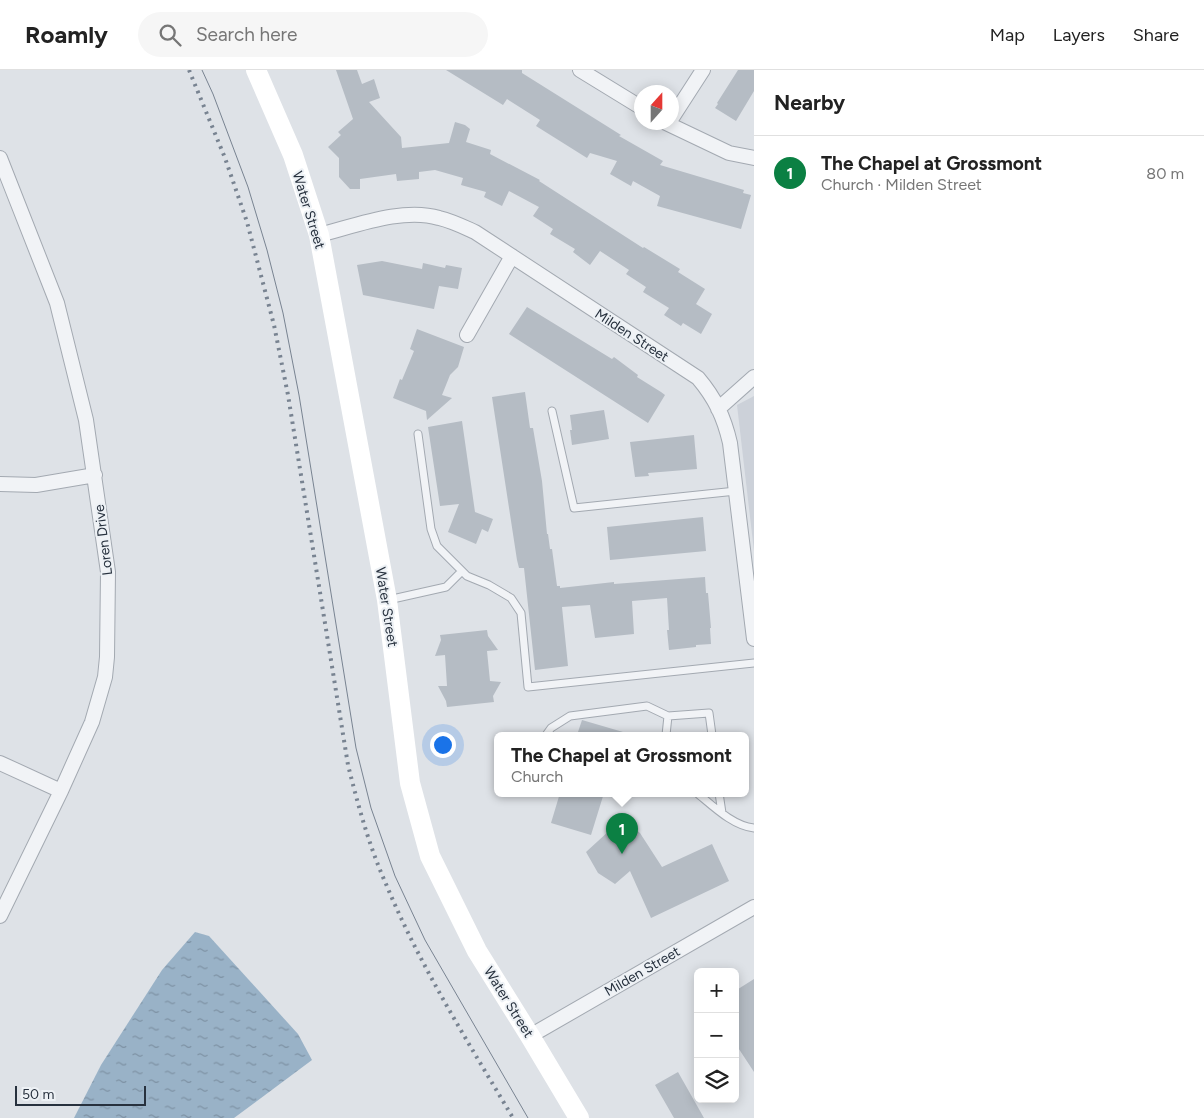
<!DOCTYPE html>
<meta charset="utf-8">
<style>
body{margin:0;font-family:Figtree,sans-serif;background:#f6f6f6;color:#222}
.controls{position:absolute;right:15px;bottom:15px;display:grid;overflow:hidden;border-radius:8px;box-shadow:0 2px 12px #0003}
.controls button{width:45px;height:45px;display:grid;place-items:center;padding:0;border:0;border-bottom:1px solid #e0e0e0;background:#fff;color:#222;font:25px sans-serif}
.compass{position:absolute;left:634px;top:15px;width:45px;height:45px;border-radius:50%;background:#fff;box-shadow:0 2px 12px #0003;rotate:21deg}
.scale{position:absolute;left:15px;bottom:12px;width:131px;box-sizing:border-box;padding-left:5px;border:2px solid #27313e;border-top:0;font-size:14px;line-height:18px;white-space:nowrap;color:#27313e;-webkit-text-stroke:4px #edf1f5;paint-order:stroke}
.you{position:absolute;left:442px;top:674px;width:18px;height:18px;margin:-12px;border:4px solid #fff;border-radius:50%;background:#1a73e8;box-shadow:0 0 0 8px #1a73e833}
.badge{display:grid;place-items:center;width:32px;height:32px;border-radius:50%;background:#0b8043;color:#fff;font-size:16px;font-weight:700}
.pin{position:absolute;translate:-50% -41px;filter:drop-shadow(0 1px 2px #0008)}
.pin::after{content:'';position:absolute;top:26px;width:18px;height:15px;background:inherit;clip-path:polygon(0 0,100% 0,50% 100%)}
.popup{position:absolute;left:494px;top:662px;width:255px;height:65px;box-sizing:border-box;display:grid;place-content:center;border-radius:8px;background:#fff;filter:drop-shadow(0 1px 4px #0005);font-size:16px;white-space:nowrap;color:#767676}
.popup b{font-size:19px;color:#222}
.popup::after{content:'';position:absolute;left:50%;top:100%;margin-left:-10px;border:10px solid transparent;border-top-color:#fff}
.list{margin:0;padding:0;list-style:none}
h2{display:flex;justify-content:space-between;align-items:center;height:65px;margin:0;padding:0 20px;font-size:21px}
h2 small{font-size:16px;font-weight:400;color:#767676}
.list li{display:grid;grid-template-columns:32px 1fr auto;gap:15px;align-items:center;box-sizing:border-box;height:75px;padding:0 20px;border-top:1px solid #e0e0e0}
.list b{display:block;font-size:19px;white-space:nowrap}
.list p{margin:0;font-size:16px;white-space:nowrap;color:#767676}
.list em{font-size:16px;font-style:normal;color:#767676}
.icon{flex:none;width:28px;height:28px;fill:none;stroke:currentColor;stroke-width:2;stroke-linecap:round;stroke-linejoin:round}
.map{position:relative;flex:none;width:754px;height:1048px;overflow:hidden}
header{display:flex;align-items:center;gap:30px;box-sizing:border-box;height:70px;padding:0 25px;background:#fff;border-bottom:1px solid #e0e0e0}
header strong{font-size:24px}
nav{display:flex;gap:28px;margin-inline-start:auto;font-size:18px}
.search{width:350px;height:45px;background:#f6f6f6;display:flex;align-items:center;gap:12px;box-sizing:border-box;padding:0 18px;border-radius:28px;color:#767676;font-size:19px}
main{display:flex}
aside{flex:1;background:#fff}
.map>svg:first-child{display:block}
.built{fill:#ccd1d9}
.water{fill:url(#water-ripples)}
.building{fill:#b5bcc4}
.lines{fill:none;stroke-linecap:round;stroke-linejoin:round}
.lane-casing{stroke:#a3a9b1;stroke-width:9}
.street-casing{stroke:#a3a9b1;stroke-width:16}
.lane{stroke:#f1f3f6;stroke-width:7}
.street{stroke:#f1f3f6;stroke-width:14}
.secondary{stroke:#fff;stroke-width:20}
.tram{stroke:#788391;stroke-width:1}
.rail{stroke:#788391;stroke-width:4;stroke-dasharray:2.5 5;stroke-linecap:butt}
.labels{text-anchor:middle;stroke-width:4;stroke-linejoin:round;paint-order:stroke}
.street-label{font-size:14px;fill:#27313e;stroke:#edf1f5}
</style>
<header>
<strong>Roamly</strong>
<div class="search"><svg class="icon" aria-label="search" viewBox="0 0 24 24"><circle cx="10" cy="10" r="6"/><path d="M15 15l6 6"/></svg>Search here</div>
<nav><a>Map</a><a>Layers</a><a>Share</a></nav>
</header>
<main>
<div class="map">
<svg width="754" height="1048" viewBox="0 0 754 1048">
<defs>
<pattern id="water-ripples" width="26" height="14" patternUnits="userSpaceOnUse" patternTransform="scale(1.25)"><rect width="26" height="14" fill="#99b2c7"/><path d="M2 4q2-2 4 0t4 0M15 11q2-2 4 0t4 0" fill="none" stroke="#7d91a3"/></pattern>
</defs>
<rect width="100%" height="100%" fill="#dee2e7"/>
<path class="built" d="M 754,326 L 754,481 L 737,335 Z"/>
<path class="water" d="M 195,862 L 209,866 L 298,964 L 312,990 L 234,1048 L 74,1048 L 101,995 L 162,900 Z"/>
<path class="building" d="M 336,0 L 357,0 L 362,14 L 374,9 L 380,28 L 369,32 L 401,67 L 402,78 L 449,73 L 455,52 L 465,55 L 470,59 L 466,72 L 491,80 L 490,84 L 540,110 L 539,111 L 643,178 L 644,177 L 680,199 L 678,202 L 705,219 L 696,234 L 712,244 L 701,264 L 683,253 L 681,256 L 664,245 L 669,238 L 643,222 L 646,217 L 626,204 L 629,200 L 600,181 L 590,195 L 573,182 L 575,179 L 550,164 L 553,159 L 533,146 L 539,137 L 509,121 L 502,136 L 484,127 L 486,122 L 461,115 L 463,108 L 435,100 L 419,102 L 419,109 L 397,111 L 396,104 L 360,109 L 360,119 L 350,119 L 339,107 L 339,88 L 328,77 L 341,65 L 338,62 L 353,49 Z
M 446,0 L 522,0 L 522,3 L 621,65 L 619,66 L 663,91 L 660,95 L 744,120 L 743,123 L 751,125 L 741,159 L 657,136 L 660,126 L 633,111 L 631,116 L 610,104 L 617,91 L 590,83 L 587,88 L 536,56 L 540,50 L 507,29 L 503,35 Z
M 738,0 L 754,0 L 754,21 L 736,51 L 715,38 L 718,34 L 717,33 Z
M 382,191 L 422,199 L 423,193 L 445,198 L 446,195 L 462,198 L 458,219 L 439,216 L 434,239 L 363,225 L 357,195 Z
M 527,237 L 612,289 L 614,287 L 638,305 L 637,307 L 661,322 L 665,325 L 648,353 L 509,264 Z
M 417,259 L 464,277 L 458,297 L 450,305 L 442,325 L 452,328 L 427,350 L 426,341 L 393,328 L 400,309 L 402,310 L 414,281 L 410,279 Z
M 525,322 L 530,358 L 533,358 L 542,411 L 547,464 L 548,464 L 550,479 L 552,479 L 557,516 L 560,516 L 560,518 L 614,512 L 614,514 L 705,507 L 706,523 L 708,523 L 711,558 L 710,558 L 711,574 L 696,575 L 696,577 L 669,580 L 667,560 L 669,560 L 667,528 L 632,531 L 634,564 L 595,568 L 590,535 L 562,537 L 568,596 L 535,600 L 524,498 L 519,498 L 517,490 L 492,327 Z
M 604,340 L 609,369 L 572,375 L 570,360 L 572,360 L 570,345 Z
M 462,351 L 475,442 L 493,449 L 488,462 L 482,459 L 476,474 L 448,462 L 459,434 L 440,436 L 428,357 Z
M 694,365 L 697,399 L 648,403 L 649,406 L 635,407 L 630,372 Z
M 703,447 L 706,481 L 610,490 L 607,457 Z
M 487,560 L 488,566 L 498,580 L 487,581 L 490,611 L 501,612 L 493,626 L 494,632 L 447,637 L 446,631 L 438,616 L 447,616 L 445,585 L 435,586 L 441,570 L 440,565 Z
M 582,650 L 623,662 L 623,665 L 577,665 Z
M 560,723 L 604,723 L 591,765 L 551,753 Z
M 622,749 L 640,763 L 662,797 L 712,774 L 729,811 L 651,848 L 630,801 L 615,814 L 598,803 L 586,782 Z
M 754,909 L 754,1002 L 735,973 L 735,921 Z
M 678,1002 L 704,1048 L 674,1048 L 655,1015 Z"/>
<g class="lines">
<g class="lane-casing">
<path id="lane" d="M 552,341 L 574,438 L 736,421
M 418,364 L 431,459 L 437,476 L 467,506 L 489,515 L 511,528 L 521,543 L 528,617 L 754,593
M 388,530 L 446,517 L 462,501
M 546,665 L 551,658 L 570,646 L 647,636 L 668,646
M 666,665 L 668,646 L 709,643 L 712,665
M 697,723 C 713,736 733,756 754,758
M 719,723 L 722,743"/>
</g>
<g class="street-casing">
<path id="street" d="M 580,0 L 642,38
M 672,48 L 703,0
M 664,52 L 729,83 L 754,88
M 0,88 L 57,233 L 86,350 L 108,502 L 107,587 L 105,607 L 92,652 L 61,721 L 0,846
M 319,165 C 355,156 403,137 439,148 C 452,151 464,157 475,162 L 698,308 C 715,328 724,347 730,373 L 754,569
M 467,265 L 512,186
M 718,339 L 754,307
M 0,414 L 36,415 L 95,405
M 0,693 L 61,721
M 530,966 L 754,837"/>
</g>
<use href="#lane" class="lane"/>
<use href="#street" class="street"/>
<path class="secondary" d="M 256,0 L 293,85 L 319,165 L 387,530 L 410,713 L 430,786 L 477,881 L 530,966 L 579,1048"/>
<path class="tram" d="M 202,0 L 213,24 L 248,117 L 267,180 L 283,243 L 299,325 L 356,678 L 371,738 L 395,806 L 425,870 L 528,1048"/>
<path class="rail" d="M 189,0 L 225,88 L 247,152 L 274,255 L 288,325 L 348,695 C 358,735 369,776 386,814 C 420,896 468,972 513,1048"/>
</g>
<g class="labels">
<g class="street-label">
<text transform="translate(309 140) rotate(73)" y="5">Water Street</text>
<text transform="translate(632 265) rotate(33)" y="5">Milden Street</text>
<text transform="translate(103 470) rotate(-97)" y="5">Loren Drive</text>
<text transform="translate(387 537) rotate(81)" y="5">Water Street</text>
<text transform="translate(642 901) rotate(-30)" y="5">Milden Street</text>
<text transform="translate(509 932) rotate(58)" y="5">Water Street</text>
</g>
</g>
</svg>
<div class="controls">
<button>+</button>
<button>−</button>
<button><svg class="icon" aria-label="layers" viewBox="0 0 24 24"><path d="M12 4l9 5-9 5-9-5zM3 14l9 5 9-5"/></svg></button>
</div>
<svg class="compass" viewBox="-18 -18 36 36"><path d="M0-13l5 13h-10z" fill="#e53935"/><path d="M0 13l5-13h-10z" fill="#767676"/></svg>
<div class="scale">50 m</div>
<div class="you"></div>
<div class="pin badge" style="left:622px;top:784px">1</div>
<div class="popup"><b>The Chapel at Grossmont</b>Church</div>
</div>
<aside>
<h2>Nearby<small></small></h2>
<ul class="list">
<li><span class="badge">1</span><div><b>The Chapel at Grossmont</b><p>Church · Milden Street</p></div><em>80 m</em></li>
</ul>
</aside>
</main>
